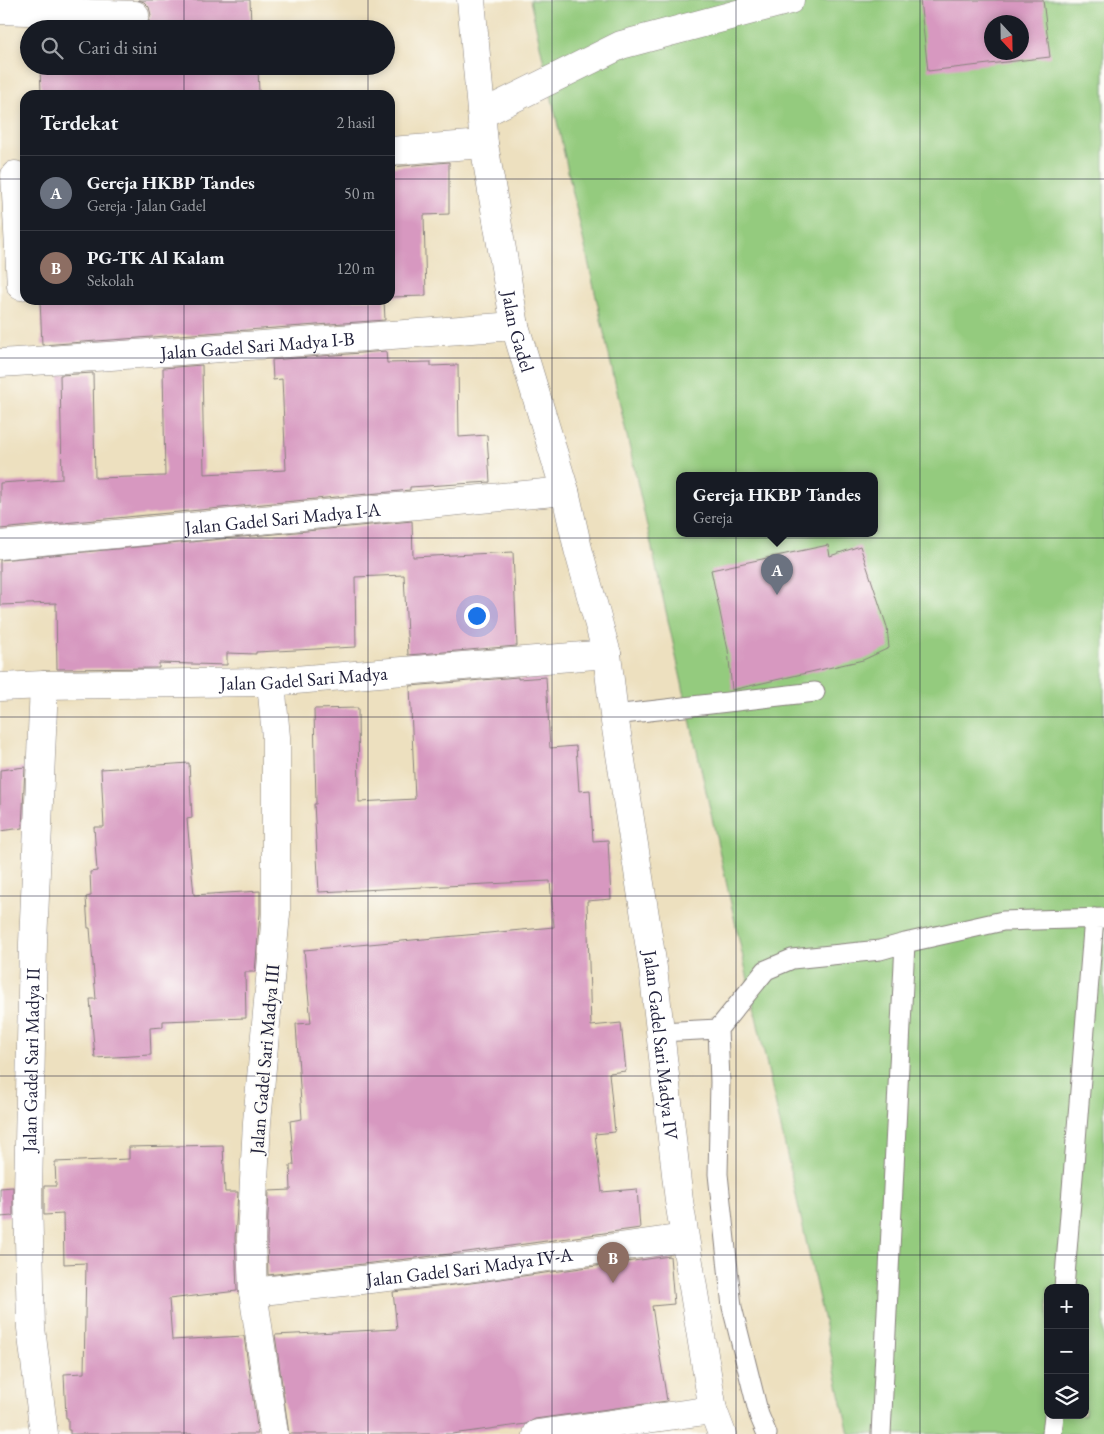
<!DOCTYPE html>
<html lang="id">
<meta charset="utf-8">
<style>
body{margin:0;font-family:"EB Garamond",serif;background:#242831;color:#f1f3f6}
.controls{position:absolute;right:15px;bottom:15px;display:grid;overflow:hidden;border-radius:10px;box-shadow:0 2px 8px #0003}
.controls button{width:45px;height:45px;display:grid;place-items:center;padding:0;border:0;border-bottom:1px solid #363941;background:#171b24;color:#f1f3f6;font:25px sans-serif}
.compass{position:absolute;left:984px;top:15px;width:45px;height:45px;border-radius:50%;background:#171b24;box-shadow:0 2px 8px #0003;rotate:158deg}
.you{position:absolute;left:476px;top:615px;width:18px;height:18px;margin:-12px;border:4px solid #fff;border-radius:50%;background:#1a73e8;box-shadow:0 0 0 8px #1a73e833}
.badge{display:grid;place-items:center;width:32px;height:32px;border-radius:50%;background:#c8321e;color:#fff;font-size:16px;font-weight:700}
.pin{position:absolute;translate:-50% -41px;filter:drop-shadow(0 1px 2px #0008)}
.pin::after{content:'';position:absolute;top:26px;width:18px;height:15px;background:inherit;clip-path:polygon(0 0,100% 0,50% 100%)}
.popup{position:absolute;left:676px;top:472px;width:202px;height:65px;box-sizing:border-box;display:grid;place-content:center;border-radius:10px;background:#171b24;filter:drop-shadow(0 1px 4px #0005);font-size:16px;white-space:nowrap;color:#9ea1a6}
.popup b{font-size:19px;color:#f1f3f6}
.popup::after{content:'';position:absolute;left:50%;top:100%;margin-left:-10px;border:10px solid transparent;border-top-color:#171b24}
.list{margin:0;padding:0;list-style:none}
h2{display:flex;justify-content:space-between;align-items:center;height:65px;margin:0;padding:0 20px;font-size:21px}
h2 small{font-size:16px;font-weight:400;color:#9ea1a6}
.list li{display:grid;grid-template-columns:32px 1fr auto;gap:15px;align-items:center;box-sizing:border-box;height:75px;padding:0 20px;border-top:1px solid #363941}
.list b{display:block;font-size:19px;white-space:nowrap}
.list p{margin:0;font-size:16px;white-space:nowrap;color:#9ea1a6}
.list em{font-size:16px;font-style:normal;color:#9ea1a6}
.icon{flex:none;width:28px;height:28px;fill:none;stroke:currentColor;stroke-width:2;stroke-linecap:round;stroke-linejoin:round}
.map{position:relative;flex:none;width:1104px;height:1434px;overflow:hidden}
.search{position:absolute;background:#171b24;box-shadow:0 2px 8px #0003;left:20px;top:20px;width:375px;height:55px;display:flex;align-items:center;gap:12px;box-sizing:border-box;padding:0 18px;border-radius:28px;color:#9ea1a6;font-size:19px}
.panel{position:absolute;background:#171b24;box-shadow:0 2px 8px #0003;left:20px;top:90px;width:375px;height:215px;border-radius:15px}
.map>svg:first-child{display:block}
.green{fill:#94cb7e;stroke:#5b765c;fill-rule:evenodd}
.building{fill:#d798c0;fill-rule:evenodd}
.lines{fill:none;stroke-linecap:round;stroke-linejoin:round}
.service-casing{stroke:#88817d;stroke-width:21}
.minor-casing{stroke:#88817d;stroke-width:29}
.service{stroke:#fff;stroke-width:19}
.minor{stroke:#fff;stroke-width:28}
.grid{fill:none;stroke:#22223b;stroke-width:1;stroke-opacity:0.55}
.labels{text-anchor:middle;stroke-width:4;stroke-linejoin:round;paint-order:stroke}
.street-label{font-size:19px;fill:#22223b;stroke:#fdfcf7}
</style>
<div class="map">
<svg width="1104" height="1434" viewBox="0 0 1104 1434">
<rect width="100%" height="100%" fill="#fdfcf7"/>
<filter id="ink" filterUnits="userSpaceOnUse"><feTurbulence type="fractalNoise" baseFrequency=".02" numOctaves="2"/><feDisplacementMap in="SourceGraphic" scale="10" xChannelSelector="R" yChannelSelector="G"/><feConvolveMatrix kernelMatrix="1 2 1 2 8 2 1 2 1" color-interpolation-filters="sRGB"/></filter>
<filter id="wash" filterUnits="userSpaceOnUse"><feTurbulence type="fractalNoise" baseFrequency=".0096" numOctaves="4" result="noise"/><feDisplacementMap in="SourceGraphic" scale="20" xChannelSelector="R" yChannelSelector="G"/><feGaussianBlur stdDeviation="1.12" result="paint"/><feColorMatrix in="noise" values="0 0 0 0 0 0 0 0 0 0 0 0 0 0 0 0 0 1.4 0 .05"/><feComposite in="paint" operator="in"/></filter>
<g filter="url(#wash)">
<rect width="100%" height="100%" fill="#ede0bf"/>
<path class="green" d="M 530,0 L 1104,0 L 1104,1434 L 849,1434 ZM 992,22 L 1022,22 L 1022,52 L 992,52 ZM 680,476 L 874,476 L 874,534 L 680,534 ZM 1048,1288 L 1085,1288 L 1085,1415 L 1048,1415 Z"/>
<g id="blocks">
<path class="building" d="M 138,0 L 250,0 L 251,25 L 257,25 L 257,29 L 142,29 L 148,23 L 151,15 L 149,7 L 144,2 Z
M 920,0 L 1043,0 L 1050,57 L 928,71 ZM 992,22 L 1022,22 L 1022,52 L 992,52 Z
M 40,66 L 258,66 L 259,95 L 41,95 Z
M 449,162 L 449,214 L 424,215 L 426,296 L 390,297 L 390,236 L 392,236 L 391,167 Z
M 40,300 L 384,300 L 385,320 L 42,345 Z
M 386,351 L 387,363 L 431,362 L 431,366 L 458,365 L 459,437 L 487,435 L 490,482 L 410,487 L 410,490 L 0,529 L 0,483 L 62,479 L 60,375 L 93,373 L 95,478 L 165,476 L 163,368 L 202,365 L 204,474 L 286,470 L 282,379 L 273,380 L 272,360 Z
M 412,521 L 413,557 L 513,552 L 517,646 L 408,655 L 404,575 L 355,577 L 356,647 L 256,652 L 256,654 L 227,653 L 227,665 L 159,663 L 159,668 L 57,669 L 56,603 L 0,605 L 0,560 Z
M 828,545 L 830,556 L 860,546 L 887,627 L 889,648 L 863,660 L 732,690 L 728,650 L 711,570 Z
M 518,677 L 518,679 L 546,677 L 550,748 L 576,746 L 579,791 L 590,790 L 593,841 L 608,840 L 611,899 L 587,901 L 591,1026 L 621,1023 L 626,1071 L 609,1073 L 615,1132 L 595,1134 L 602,1192 L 637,1189 L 640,1228 L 467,1252 L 268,1275 L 267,1239 L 269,1191 L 291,1190 L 290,1165 L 294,1165 L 290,1121 L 302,1119 L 296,1024 L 311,1023 L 304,950 L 554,927 L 550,881 L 319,892 L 314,804 L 316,804 L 314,709 L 358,708 L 359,802 L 415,799 L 410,686 Z
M 189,763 L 192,818 L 187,819 L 194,895 L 260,891 L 260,913 L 255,972 L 245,972 L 246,1018 L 163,1021 L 163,1027 L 150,1028 L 151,1055 L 95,1058 L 90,999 L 96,999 L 90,928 L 88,928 L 86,897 L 91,896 L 90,872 L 97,871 L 94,827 L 104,827 L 101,769 Z
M 25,767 L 22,828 L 0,831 L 0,770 Z
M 223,1145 L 225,1192 L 238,1192 L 235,1238 L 237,1291 L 169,1299 L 172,1340 L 244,1336 L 258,1434 L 70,1434 L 70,1430 L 68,1430 L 68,1418 L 66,1418 L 64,1374 L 84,1373 L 86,1263 L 64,1264 L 63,1214 L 44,1215 L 44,1186 L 56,1186 L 55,1162 L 129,1159 L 129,1147 Z
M 13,1187 L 13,1216 L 0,1217 L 0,1188 Z
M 670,1256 L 674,1304 L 652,1306 L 667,1401 L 535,1419 L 526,1424 L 452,1434 L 289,1434 L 275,1335 L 397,1329 L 393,1292 L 471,1283 Z"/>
</g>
</g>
<g filter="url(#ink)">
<use href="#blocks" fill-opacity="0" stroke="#88817d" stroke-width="1"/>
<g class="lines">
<g class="service-casing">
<path id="service" d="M 614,715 L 815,692
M 660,1032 L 718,1029
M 1064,1288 L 1094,918
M 767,1434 L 759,1415 L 732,1307 L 718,1174 L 720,1082 L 718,1029 L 766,970 L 792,959 L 880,950 L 905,943 L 1003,921 L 1104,918
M 881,1434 L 905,943
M 1052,1434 L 1054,1415"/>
</g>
<g class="minor-casing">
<g id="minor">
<path id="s1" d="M 471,0 L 484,144 L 515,326 L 565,491 L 578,549 L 607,654 L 614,715 L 653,968 L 679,1201 L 713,1410 L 722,1434"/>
<path d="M 0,10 L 135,15"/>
<path d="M 482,114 L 621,45 L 790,0"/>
<path d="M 390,151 L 484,144"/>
<path d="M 15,175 L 21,286"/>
<path id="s2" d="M 0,363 C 172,353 343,338 515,326"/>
<path id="s3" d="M 0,545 L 565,491"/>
<path d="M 271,682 L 276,737 L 276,914 L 257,1122 L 251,1239 L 253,1292 L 274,1434"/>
<path id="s4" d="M 0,687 L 44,685 L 271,682 L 607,654"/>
<path id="s5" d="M 253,1292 L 469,1268 L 684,1238"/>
<path id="s6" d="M 44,1434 L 31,1328 L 28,1195 L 33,943 L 44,685"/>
<path d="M 537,1434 L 713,1410"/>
</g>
</g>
<use href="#service" class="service"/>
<use href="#minor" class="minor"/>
</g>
</g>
<path class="grid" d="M 184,0 L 184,29M 368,0 L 368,29M 552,0 L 552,1434M 736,0 L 736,1434M 920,0 L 920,1434M 184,66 L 184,95M 368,66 L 368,95M 0,179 L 25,179M 390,179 L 1104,179M 184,300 L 184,1434M 368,300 L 368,1434M 0,358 L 1104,358M 0,538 L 1104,538M 0,717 L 1104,717M 0,896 L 1104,896M 0,1076 L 1104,1076M 0,1255 L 1104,1255"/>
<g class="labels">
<g class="street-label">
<text dy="7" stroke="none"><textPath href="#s1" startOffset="335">Jalan Gadel</textPath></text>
<text dy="7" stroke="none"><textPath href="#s2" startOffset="258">Jalan Gadel Sari Madya I-B</textPath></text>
<text dy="7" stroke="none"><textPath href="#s3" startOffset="284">Jalan Gadel Sari Madya I-A</textPath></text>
<text dy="7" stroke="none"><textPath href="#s4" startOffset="304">Jalan Gadel Sari Madya</textPath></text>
<text dy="7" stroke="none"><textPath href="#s1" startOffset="1065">Jalan Gadel Sari Madya IV</textPath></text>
<text transform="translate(264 1059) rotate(-85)" y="7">Jalan Gadel Sari Madya III</text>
<text dy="7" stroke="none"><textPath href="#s6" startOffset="375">Jalan Gadel Sari Madya II</textPath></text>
<text dy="7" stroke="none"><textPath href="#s5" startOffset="218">Jalan Gadel Sari Madya IV-A</textPath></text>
</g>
</g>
</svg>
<div class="controls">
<button>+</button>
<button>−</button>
<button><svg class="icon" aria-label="layers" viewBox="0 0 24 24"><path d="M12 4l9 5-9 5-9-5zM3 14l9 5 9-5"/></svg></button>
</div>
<svg class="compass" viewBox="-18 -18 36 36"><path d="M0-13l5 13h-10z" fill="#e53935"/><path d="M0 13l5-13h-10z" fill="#9ea1a6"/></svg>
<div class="you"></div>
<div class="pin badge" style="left:777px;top:595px;background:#6b7280">A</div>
<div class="popup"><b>Gereja HKBP Tandes</b>Gereja</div>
<div class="pin badge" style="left:613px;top:1283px;background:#8d6e63">B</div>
<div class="search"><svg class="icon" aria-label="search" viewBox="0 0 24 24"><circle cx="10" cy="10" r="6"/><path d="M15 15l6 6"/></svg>Cari di sini</div>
<section class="panel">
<h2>Terdekat<small>2 hasil</small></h2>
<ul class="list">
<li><span class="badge" style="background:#6b7280">A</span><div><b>Gereja HKBP Tandes</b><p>Gereja · Jalan Gadel</p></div><em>50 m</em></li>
<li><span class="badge" style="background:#8d6e63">B</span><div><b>PG-TK Al Kalam</b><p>Sekolah</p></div><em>120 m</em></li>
</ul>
</section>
</div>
